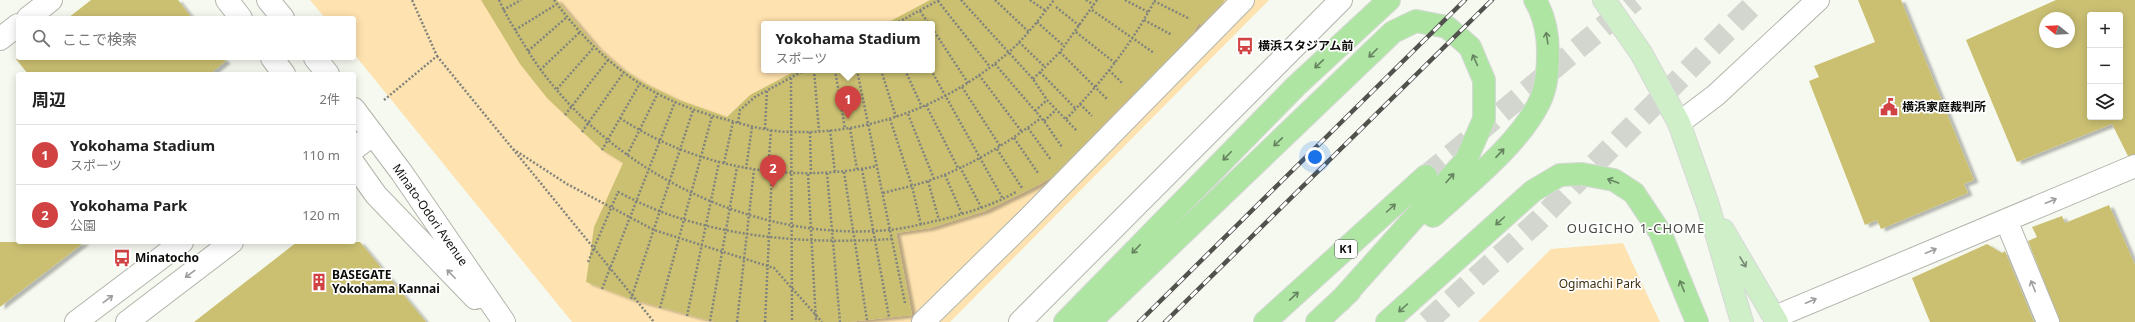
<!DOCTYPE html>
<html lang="ja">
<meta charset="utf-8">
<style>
body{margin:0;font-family:"Noto Sans","Noto Sans JP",sans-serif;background:#f6f6f6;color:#222}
.controls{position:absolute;right:12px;top:12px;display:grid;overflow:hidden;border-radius:4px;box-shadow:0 2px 10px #0003}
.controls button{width:36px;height:36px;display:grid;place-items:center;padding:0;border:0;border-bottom:1px solid #e0e0e0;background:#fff;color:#222;font:20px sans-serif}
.compass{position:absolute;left:2039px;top:12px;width:36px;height:36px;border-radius:50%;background:#fff;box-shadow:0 2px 10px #0003;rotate:288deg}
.you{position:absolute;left:1315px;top:157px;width:14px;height:14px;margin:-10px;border:3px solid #fff;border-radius:50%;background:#1a73e8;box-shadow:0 0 0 6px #1a73e833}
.badge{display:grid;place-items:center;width:26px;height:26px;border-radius:50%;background:#d14243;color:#fff;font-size:13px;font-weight:700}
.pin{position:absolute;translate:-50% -33px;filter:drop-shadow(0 1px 2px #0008)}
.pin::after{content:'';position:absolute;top:21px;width:14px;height:12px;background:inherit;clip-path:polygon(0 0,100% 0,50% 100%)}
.popup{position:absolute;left:761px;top:21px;width:174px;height:52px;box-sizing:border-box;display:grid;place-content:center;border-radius:4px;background:#fff;filter:drop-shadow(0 1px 3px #0005);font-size:13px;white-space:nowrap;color:#767676}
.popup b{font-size:15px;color:#222}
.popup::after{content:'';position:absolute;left:50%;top:100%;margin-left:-8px;border:8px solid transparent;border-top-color:#fff}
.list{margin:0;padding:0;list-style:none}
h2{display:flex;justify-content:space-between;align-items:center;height:52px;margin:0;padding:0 16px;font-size:17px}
h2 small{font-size:13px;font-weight:400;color:#767676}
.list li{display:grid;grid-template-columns:26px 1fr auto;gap:12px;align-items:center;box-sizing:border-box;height:60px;padding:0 16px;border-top:1px solid #e0e0e0}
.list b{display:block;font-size:15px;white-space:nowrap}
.list p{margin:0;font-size:13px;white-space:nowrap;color:#767676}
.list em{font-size:13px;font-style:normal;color:#767676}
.icon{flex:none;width:22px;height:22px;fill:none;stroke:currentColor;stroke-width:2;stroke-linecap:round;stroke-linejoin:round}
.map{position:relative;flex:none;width:2135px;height:322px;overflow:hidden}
.search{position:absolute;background:#fff;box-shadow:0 2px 10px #0003;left:16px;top:16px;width:340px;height:44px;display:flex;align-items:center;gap:10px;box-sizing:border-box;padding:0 14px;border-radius:4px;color:#767676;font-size:15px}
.panel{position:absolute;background:#fff;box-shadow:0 2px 10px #0003;left:16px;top:72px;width:340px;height:172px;border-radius:4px}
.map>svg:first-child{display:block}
.green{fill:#fee2af;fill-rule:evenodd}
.building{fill:#cbc072;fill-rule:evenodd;filter:url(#shadow)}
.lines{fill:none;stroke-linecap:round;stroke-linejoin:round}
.highway-tunnel{stroke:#d3d6ce;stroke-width:22;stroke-dasharray:22 11;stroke-linecap:butt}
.minor-casing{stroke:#b2b5ac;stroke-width:24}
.major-casing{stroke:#d8d8d8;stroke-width:24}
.highway-casing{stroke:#d8d8d8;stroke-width:24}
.path{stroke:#81837d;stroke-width:2.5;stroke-dasharray:2 2;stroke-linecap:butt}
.minor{stroke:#fff;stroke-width:22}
.major{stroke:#ceefc8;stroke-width:22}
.highway{stroke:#aee5a3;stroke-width:22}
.rail-casing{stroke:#51524e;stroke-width:4.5}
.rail{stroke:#fff;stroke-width:3;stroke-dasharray:9;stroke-linecap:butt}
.oneway{stroke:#66845f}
.oneway2{stroke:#9e9f9d}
.oneway3{stroke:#778a73}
.labels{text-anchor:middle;stroke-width:3.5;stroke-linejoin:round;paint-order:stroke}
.shield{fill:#fff;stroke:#565654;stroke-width:1}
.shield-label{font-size:11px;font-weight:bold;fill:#0d0e0b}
.poi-label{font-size:12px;font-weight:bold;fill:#0d0e0b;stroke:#fff;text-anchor:start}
.street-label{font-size:12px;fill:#0d0e0b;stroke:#fff}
.park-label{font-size:12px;fill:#3f2f0e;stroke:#fff}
.neighbourhood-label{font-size:13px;letter-spacing:1px;fill:#484a43;stroke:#fff}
</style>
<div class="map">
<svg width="2135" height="322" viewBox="0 0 2135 322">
<defs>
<filter id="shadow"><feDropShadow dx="4.5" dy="2.5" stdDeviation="1" flood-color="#0004"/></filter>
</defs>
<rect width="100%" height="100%" fill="#f6f9f0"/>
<path class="green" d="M 310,0 L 1269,0 L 950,322 L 572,322 L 354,54 L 354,18 L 325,18 ZM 764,24 L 932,24 L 932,70 L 764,70 Z
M 1623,243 L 1660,322 L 1478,322 L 1551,249 Z"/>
<path class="building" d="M 91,0 L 178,0 L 192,18 L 68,18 Z
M 481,0 L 557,0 L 597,47 L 622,69 L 644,83 L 679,100 L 727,117 L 750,95 L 797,70 L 932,70 L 932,24 L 885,24 L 930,0 L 1225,0 L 1201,25 L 1199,23 L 1193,33 L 1052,177 L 1038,185 L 985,211 L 930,228 L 896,233 L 912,315 L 848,322 L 715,322 L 631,299 L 586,282 L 594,227 L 623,163 L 602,150 L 547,98 L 520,64 Z
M 1858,0 L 1901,0 L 1974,180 L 1964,184 L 1968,193 L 1881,229 L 1877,220 L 1865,225 L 1809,81 L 1819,77 L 1814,66 L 1875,42 Z
M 2056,0 L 2135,0 L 2135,154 L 2128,156 L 2112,124 L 2017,162 L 1966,40 ZM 2090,15 L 2120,15 L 2120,117 L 2090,117 ZM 2045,18 L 2069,18 L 2069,42 L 2045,42 Z
M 18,58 L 223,58 L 226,61 L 210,74 L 28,74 L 16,59 Z
M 2109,205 L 2135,265 L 2135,322 L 2060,322 L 2028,241 L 2037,237 L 2032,227 L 2062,216 L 2065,223 Z
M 0,242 L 85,242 L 0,307 Z
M 297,242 L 360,242 L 426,322 L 194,322 Z
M 1987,244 L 2002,253 L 2005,251 L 2034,322 L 1930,322 L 1912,278 Z"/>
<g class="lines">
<path class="highway-tunnel" d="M 1426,176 L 1635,0
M 1427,322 L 1538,221 L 1758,0"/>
<g class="minor-casing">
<path id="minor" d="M 227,0 L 241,18
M 268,0 L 283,18
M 28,18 L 51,0
M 0,39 L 18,25
M 272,58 L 284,74
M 315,58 L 328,74
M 354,109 L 402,173 L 504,322
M 1679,123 L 1716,95 L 1818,0
M 354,149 L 373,134
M 354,164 L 376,195 L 475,298
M 2006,220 L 2048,322
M 1775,317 L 2135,166
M 76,322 L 182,242
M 127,322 L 232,242
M 923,322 L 1027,220 L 1243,0
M 1020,322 L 1341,0"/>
</g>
<g class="major-casing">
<path id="major" d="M 1604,0 L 1641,53 L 1679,123 L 1708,205 L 1742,322
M 1723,230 L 1777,322"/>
</g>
<g class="highway-casing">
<path id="highway" d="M 1433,216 C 1467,185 1519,144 1539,103 C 1547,87 1548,70 1548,53 C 1548,35 1544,15 1535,0
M 1065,322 L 1296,86 L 1389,0
M 1090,322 L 1393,32 L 1416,21 L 1447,27 L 1470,47 L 1484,80 L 1484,119 L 1466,160 L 1340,301
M 1265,322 L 1426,176
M 1317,322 L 1350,291
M 1387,322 L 1533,191 L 1560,175 L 1582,174 L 1614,180 L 1634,193 L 1660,232 L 1697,322"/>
</g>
<path class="path" d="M 499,0 C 507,18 518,34 528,51 C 602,168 751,243 889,230 C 908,228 926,223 944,219 C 970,212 993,205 1016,192
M 554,0 C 574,27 596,51 623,72 C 652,94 689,110 724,119 C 746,125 769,132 792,132 C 872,134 948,105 1009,52 C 1026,37 1040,18 1054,0
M 961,0 L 1033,79 L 1047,100 L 1077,131
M 995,0 L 1029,32
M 1030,0 L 1046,11
M 1086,0 L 1094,5
M 1125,0 L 1148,12
M 938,1 L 990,67
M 1154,1 L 1190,19
M 1056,7 L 1080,26
M 503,10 L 521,0
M 1092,10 L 1154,53
M 920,11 L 929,24
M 1144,20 L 1172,35
M 1037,22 L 1064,46
M 895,24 L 939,0
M 932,28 L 968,83
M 515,30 L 557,4
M 1076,32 L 1115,63
M 1019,42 L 1045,67
M 528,51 L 567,17
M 1060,52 L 1108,100
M 437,56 L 654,322
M 995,64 L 1044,121 L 1062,147
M 540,70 L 580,32
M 814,70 L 819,131
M 835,70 L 845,129
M 857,70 L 905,303
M 881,70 L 896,117
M 905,70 L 922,107
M 931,70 L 1003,199
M 1109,70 L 1123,84
M 1040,72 L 1076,109
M 979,75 L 1022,132
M 791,78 L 792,322
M 1033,79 L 1060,52 L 1097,0
M 962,87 L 1000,146
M 557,89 L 594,47
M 384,100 L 437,56 L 412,0
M 1080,104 L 1092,116
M 926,105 L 958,168
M 1035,111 L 1047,100
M 908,114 L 934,179
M 565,115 L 608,60
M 620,118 C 696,168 789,184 877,166
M 890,119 L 912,186 L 921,225
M 1066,119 C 1101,83 1131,45 1155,0
M 1044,121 L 1056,110
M 738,123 L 740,110 L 755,97 L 805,70
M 850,128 L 857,169
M 1028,128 L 1051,160
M 765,129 L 767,90
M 830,130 L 835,173
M 582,132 L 624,72
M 810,132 L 811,174
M 1014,138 L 1038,173
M 513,149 L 567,184 L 654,230 L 774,268 L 822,322
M 997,149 L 1022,188
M 602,150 L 640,83
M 627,155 L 658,93
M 724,163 L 733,122
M 960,167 L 982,209
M 746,169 L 752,127
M 862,169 L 889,317
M 768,172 L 771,130
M 844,172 L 867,320
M 827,173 L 840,322
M 808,174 L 816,322
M 945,175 L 962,214
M 928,181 L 939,220
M 883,193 C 898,189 913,186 928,181 C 969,167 1006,144 1041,118
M 588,262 L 618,192 C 630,198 642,204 654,209 C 729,239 813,244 892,239
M 602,289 L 675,102
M 631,299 L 693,110
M 660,308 L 712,116
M 687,316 L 719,162
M 710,321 L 737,167
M 737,322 L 754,170
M 765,322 L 772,172"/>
<use href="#minor" class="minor"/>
<use href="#major" class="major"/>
<use href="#highway" class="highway"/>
<g class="rail-casing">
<path id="rail" d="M 1139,322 L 1465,0
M 1165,322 L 1492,0"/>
</g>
<use href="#rail" class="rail"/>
</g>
<defs><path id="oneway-shaft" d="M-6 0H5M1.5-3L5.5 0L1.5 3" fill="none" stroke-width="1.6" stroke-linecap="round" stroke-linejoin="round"/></defs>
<g class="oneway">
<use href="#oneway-shaft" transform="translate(1547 38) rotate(-99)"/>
<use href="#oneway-shaft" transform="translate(1373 53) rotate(135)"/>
<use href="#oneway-shaft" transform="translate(1475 60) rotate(-114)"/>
<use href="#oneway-shaft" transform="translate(1319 64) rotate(137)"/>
<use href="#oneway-shaft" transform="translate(1278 142) rotate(136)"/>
<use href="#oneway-shaft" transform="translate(1500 153) rotate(-47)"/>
<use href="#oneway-shaft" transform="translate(1227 156) rotate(134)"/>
<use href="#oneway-shaft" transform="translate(1450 178) rotate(-49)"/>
<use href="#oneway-shaft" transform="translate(1613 181) rotate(-160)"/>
<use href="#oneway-shaft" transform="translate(1391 208) rotate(-42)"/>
<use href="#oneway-shaft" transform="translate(1500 221) rotate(138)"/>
<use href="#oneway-shaft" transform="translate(1136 249) rotate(134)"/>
<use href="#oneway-shaft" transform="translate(1682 286) rotate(-112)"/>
<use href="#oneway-shaft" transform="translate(1294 296) rotate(-43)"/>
<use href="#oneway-shaft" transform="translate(1403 308) rotate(138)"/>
</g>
<g class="oneway2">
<use href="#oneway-shaft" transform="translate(2051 201) rotate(-23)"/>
<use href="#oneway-shaft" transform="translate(1931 251) rotate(-23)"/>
<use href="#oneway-shaft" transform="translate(190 274) rotate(143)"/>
<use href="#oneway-shaft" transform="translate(451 274) rotate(-134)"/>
<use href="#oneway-shaft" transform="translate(2033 286) rotate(-112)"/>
<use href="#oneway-shaft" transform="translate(108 299) rotate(-37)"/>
<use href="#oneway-shaft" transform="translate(1811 301) rotate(-23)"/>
</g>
<use class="oneway3" href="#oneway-shaft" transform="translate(1743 262) rotate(59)"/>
<defs>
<g id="bus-bare" transform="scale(1.38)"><path d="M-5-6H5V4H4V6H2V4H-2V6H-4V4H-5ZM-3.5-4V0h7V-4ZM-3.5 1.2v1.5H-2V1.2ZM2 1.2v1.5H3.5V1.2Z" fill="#d14243" stroke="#fff" stroke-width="2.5" paint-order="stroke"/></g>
<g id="civic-bare" transform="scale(1.38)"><path d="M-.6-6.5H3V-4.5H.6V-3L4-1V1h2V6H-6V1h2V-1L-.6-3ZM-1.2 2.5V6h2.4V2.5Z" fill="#d14243" stroke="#fff" stroke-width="2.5" paint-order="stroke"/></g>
<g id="building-bare" transform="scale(1.38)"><path d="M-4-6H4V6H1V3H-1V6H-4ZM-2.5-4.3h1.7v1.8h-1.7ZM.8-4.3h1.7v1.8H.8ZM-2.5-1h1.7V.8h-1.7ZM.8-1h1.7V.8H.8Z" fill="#d14243" stroke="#fff" stroke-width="2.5" paint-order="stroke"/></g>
</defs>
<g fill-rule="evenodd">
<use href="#bus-bare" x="1245" y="46"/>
<use href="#civic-bare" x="1889" y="107"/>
<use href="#bus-bare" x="122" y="258"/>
<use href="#building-bare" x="319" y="282"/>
</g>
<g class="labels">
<rect class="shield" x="1335" y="240" width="22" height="18" rx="3"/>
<g class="shield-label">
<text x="1346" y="253">K1</text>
</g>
<g class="poi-label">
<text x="1258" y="50">横浜スタジアム前</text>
<text x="1902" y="111">横浜家庭裁判所</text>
<text x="135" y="262">Minatocho</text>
<text x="332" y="279">BASEGATE<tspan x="332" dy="14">Yokohama Kannai</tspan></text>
</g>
<g class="street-label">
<text transform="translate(430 215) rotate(55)" y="4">Minato-Odori Avenue</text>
</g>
<g class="park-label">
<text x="1600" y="288">Ogimachi Park</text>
</g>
<g class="neighbourhood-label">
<text x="1636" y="233">OUGICHO 1-CHOME</text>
</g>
</g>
</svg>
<div class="controls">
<button>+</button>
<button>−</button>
<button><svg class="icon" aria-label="layers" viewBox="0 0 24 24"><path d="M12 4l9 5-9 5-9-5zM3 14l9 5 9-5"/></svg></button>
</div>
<svg class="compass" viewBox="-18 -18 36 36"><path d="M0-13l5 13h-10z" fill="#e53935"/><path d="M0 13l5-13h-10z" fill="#767676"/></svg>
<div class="you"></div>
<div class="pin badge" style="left:848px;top:119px">1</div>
<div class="popup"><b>Yokohama Stadium</b>スポーツ</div>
<div class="pin badge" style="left:773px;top:188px">2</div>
<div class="search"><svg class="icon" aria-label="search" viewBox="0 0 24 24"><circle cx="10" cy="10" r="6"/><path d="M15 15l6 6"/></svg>ここで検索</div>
<section class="panel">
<h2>周辺<small>2件</small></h2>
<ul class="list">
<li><span class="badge">1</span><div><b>Yokohama Stadium</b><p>スポーツ</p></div><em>110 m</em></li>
<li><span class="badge">2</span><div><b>Yokohama Park</b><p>公園</p></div><em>120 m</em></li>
</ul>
</section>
</div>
